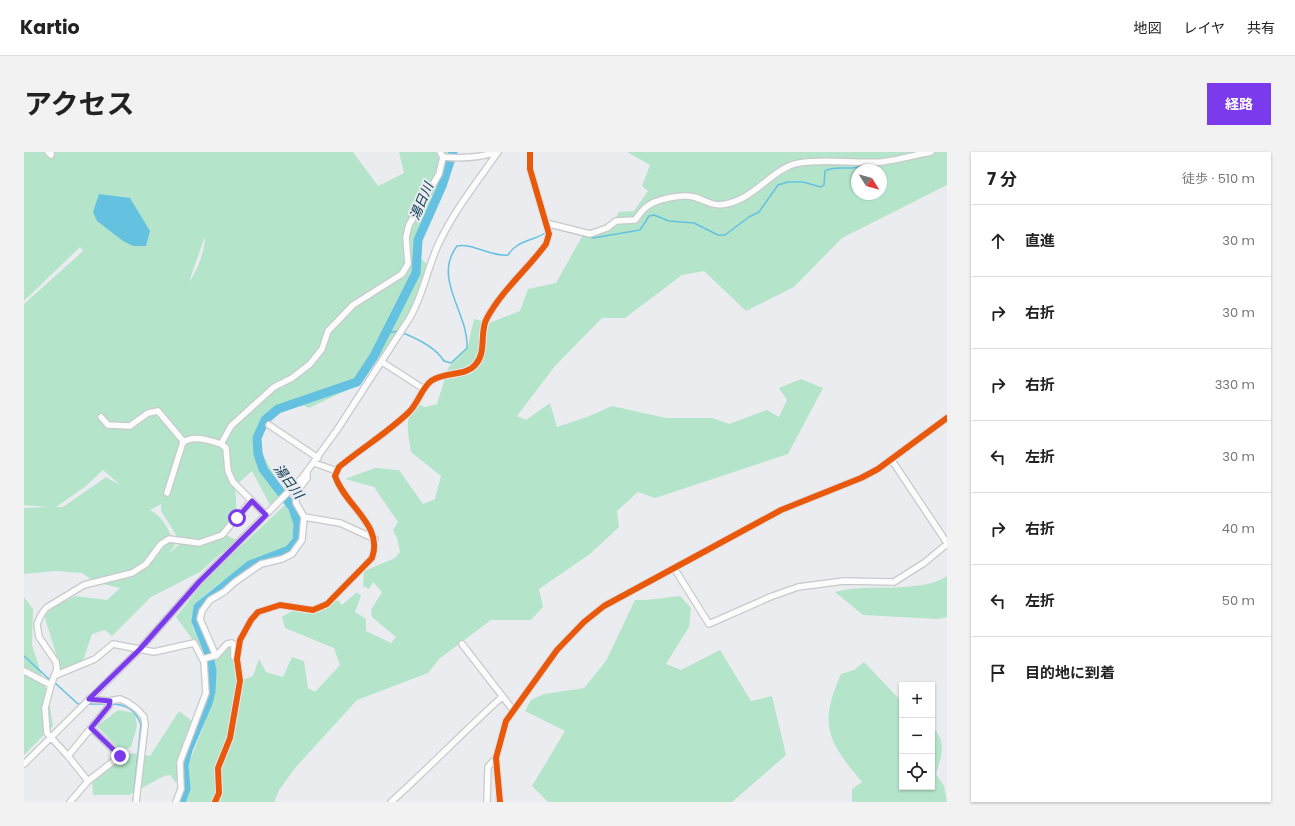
<!DOCTYPE html>
<html lang="ja">
<meta charset="utf-8">
<style>
body{margin:0;font-family:Poppins,"Noto Sans JP",sans-serif;background:#f2f2f2;color:#222}
.controls{position:absolute;right:12px;bottom:12px;display:grid;overflow:hidden;border-radius:0px;box-shadow:0 1px 3px #0004}
.controls button{width:36px;height:36px;display:grid;place-items:center;padding:0;border:0;border-bottom:1px solid #e0e0e0;background:#fff;color:#222;font:20px sans-serif}
.compass{position:absolute;left:827px;top:12px;width:36px;height:36px;border-radius:50%;background:#fff;box-shadow:0 1px 3px #0004;rotate:127deg}
.stop{position:absolute;width:12px;height:12px;margin:-9px;border:3px solid #7c3aed;border-radius:50%;background:#fff}
.stop.end{background:#7c3aed;border-color:#fff;box-shadow:0 1px 4px #0008}
.list{margin:0;padding:0;list-style:none}
h2{display:flex;justify-content:space-between;align-items:center;height:52px;margin:0;padding:0 16px;font-size:17px}
h2 small{font-size:13px;font-weight:400;color:#767676}
.list li{display:grid;grid-template-columns:26px 1fr auto;gap:12px;align-items:center;box-sizing:border-box;height:72px;padding:0 16px;border-top:1px solid #e0e0e0}
.list b{display:block;font-size:15px;white-space:nowrap}
.list em{font-size:13px;font-style:normal;color:#767676}
.icon{flex:none;width:22px;height:22px;fill:none;stroke:currentColor;stroke-width:2;stroke-linecap:round;stroke-linejoin:round}
.map{position:relative;flex:none;width:923px;height:650px;overflow:hidden;border-radius:0px}
header{display:flex;align-items:center;gap:24px;box-sizing:border-box;height:56px;padding:0 20px;background:#fff;border-bottom:1px solid #e0e0e0}
header strong{font-size:19px}
nav{display:flex;gap:22px;margin-inline-start:auto;font-size:14px}
.intro{display:flex;align-items:center;justify-content:space-between;box-sizing:border-box;height:96px;padding:0 24px}
h1{margin:0;font-size:28px}
.button{padding:10px 18px;border-radius:0px;background:#7c3aed;color:#fff;font-size:14px;font-weight:700}
main{display:flex;gap:24px;padding:0 24px}
aside{flex:1;background:#fff;border-radius:0px;box-shadow:0 1px 3px #0004}
.map>svg:first-child{display:block}
.green{fill:#b4e5ca;fill-rule:evenodd}
.water{fill:#65c1e0}
.lines{fill:none;stroke-linecap:round;stroke-linejoin:round}
.stream{stroke:#65c1e0;stroke-width:1.5}
.river{stroke:#65c1e0;stroke-width:9}
.minor-casing{stroke:#c8c9cb;stroke-width:8}
.minor{stroke:#fcfcfd;stroke-width:5.5}
.cycleway-casing{stroke:#eaebf1;stroke-width:8}
.cycleway{stroke:#e8590c;stroke-width:6}
.route{stroke:#7c3aed;stroke-width:5}
.labels{text-anchor:middle;stroke-width:4;stroke-linejoin:round;paint-order:stroke}
.water-label{font-size:13px;font-style:italic;fill:#003648;stroke:#eaebf1}
</style>
<header>
<strong>Kartio</strong>
<nav><a>地図</a><a>レイヤ</a><a>共有</a></nav>
</header>
<div class="intro"><h1>アクセス</h1><a class="button">経路</a></div>
<main>
<div class="map">
<svg width="923" height="650" viewBox="0 0 923 650">
<rect width="100%" height="100%" fill="#ebecf0"/>
<path class="green" d="M 0,0 L 329,0 L 354,34 L 380,21 L 375,0 L 427,0 L 394,95 L 397,107 L 403,112 L 392,149 L 368,188 L 336,232 L 285,256 L 274,251 L 241,268 L 235,282 L 240,305 L 259,339 L 246,353 L 228,319 L 211,334 L 213,366 L 202,383 L 212,388 L 176,420 L 127,445 L 88,484 L 81,478 L 68,482 L 59,509 L 37,518 L 20,463 L 30,455 L 51,444 L 83,448 L 96,436 L 71,430 L 58,421 L 32,419 L 0,422 L 0,356 L 24,355 L 0,353 L 0,152 L 59,99 L 56,95 L 0,149 ZM 181,84 C 181,98 174,118 165,130 ZM 79,318 L 96,333 L 82,325 L 39,355 L 32,355 L 62,334 ZM 137,352 L 137,359 L 157,391 L 145,401 L 151,393 C 145,379 140,365 126,358 Z
M 603,0 L 923,0 L 923,33 L 818,86 L 770,135 L 722,159 L 680,119 L 658,123 L 601,166 L 578,166 L 531,214 L 493,264 L 502,268 L 526,251 L 533,275 L 563,265 L 588,254 L 642,266 L 688,266 L 705,272 L 743,258 L 755,265 L 763,248 L 755,236 L 777,227 L 799,236 L 764,302 L 631,346 L 614,340 L 593,359 L 595,375 L 566,402 L 515,437 L 519,455 L 507,468 L 467,468 L 415,507 L 404,521 L 333,548 L 272,615 L 255,638 L 250,650 L 160,650 L 163,646 L 165,611 L 182,568 L 187,507 L 208,493 L 216,529 L 229,524 L 235,507 L 242,520 L 259,525 L 268,505 L 280,509 L 284,536 L 291,540 L 316,513 L 310,496 L 261,476 L 258,465 L 268,459 L 297,459 L 314,448 L 318,453 L 333,440 L 337,444 L 331,460 L 342,467 L 342,479 L 367,491 L 372,485 L 348,465 L 347,458 L 358,440 L 349,430 L 345,437 L 339,434 L 340,419 L 371,406 L 376,400 L 373,386 L 369,378 L 374,370 L 350,335 L 321,327 L 351,316 L 375,318 L 399,352 L 411,347 L 417,324 L 387,300 C 384,280 380,269 391,251 L 401,255 L 413,252 L 424,216 L 444,194 L 450,167 L 465,171 L 496,159 L 504,137 L 532,131 L 561,79 L 587,73 L 595,60 L 610,59 L 624,39 L 618,34 L 626,13 ZM 833,18 L 857,18 L 857,42 L 833,42 Z
M 262,352 C 272,372 274,376 263,397 C 227,407 197,428 170,453 L 168,473 L 181,503 L 179,502 L 152,465 L 185,424 Z
M 923,424 L 923,465 L 914,467 L 839,463 L 811,440 C 845,430 894,443 923,424 Z
M 656,444 L 667,456 L 665,475 L 642,512 L 657,518 L 696,498 L 727,549 L 748,544 L 762,603 L 708,650 L 524,650 L 508,634 L 541,579 L 501,559 L 507,548 L 520,542 L 560,536 L 582,509 L 611,448 L 622,448 Z
M 0,445 L 9,457 L 8,493 L 24,543 L 29,574 L 0,603 Z
M 840,510 L 878,550 L 878,635 L 908,635 L 908,574 C 923,590 918,602 912,622 L 920,634 L 923,650 L 828,650 L 828,637 L 838,630 C 804,589 794,574 817,522 L 830,518 Z
M 94,558 L 111,561 L 113,574 L 107,595 L 97,599 L 73,574 Z
M 155,559 L 168,569 L 152,631 L 146,623 L 140,624 L 105,643 L 69,643 L 68,628 L 107,601 L 126,604 Z"/>
<path class="water" d="M 75,42 L 106,46 L 126,79 L 122,94 L 109,94 L 99,89 L 73,69 L 69,60 Z"/>
<g class="lines">
<path class="stream" d="M 526,78 L 529,76 L 569,86 L 616,78 L 625,64 L 630,63 L 645,69 L 670,71 L 694,83 L 701,83 L 725,65 L 735,60 L 754,33 L 764,30 L 779,30 L 797,35 L 800,33 L 801,19 C 810,13 824,18 835,15
M 350,204 L 364,181 L 374,179 C 390,185 411,194 420,209 L 427,211 L 443,196 C 445,161 408,127 433,94 C 450,91 466,105 484,103 C 493,88 510,89 523,80
M 0,504 L 26,528
M 30,530 L 54,552 L 57,552
M 63,552 L 83,552
M 87,552 C 102,552 111,558 117,572 L 109,650"/>
<path class="river" d="M 157,650 L 162,637 L 160,614 L 164,598 L 184,551 L 187,539 L 188,519 L 184,499 L 172,469 L 174,455 L 226,413 L 265,398 L 273,388 L 274,372 L 269,356 L 239,317 L 234,302 L 233,286 L 241,268 L 254,257 L 333,230 L 350,204 L 392,121 L 394,88 L 418,34 L 429,0"/>
<g class="minor-casing">
<path id="minor" d="M 24,0 L 27,3 L 27,0
M 416,0 L 419,5 C 439,7 455,6 473,0
M 522,71 L 566,82 L 583,76 L 592,69 L 611,68 C 614,64 617,60 621,56 C 631,47 657,42 670,45 C 681,48 689,55 702,52 C 732,46 750,15 775,11 C 801,6 830,12 857,10 C 874,8 891,3 907,0
M 358,210 L 400,237
M 77,265 L 84,273 L 106,274 L 124,261 L 134,259 L 160,290
M 245,273 L 294,306
M 867,307 L 923,391
M 290,311 L 313,319
M 143,341 L 159,290 C 171,283 184,288 197,292
M 242,363 L 209,330 L 204,319 L 202,296 L 197,292 L 207,274 L 250,235 L 268,226 L 286,212 L 298,197 L 304,179 L 329,153 L 378,122 L 384,112 L 382,85 L 385,73 L 415,22 L 419,5
M 280,365 L 272,351 L 271,342 L 283,326 L 283,319
M 650,416 L 685,472 L 746,445 L 774,435 L 820,429 L 870,430 L 900,411 L 923,392
M 438,492 L 489,558
M 192,504 L 176,467 L 178,459 L 186,448 L 200,440 L 211,430 L 237,412 L 258,407 L 268,402 L 278,388 L 280,365 L 316,371 L 351,387
M 179,507 L 193,503 L 203,492 L 208,491 L 210,493 L 210,505 L 213,507
M 0,519 L 27,533
M 30,524 L 71,507 L 89,492 L 130,500 L 170,491 L 180,510 L 182,541 L 156,610 L 157,637 L 152,650
M 65,547 L 85,549 L 96,547 L 103,550 L 113,557 L 120,565 L 121,573 L 112,650
M 86,549 L 85,554 L 44,604 L 23,581 L 21,556 L 27,533 L 33,517 L 32,510 L 15,485 L 13,472 L 17,463 L 22,456 L 60,433 L 108,421 L 122,412 L 137,392 L 145,387 L 175,391 L 198,383 L 227,349
M 44,604 L 64,629 L 96,604 L 67,576
M 0,612 L 116,497 L 175,430 L 278,326 L 313,278 L 385,167 C 399,144 403,117 414,93 C 429,60 453,30 474,0
M 46,650 L 64,629
M 191,650 L 195,641 L 194,616 L 206,586 L 216,529 L 213,507 L 216,488 L 227,468 L 234,460 L 256,453 L 289,458 L 303,452 L 348,406 C 360,373 321,354 311,324 L 315,315 C 338,296 363,281 384,261 C 394,252 397,237 407,229 C 421,219 442,225 452,212 C 463,199 455,180 463,166 C 478,138 503,118 522,92 L 525,82 L 506,17 L 506,0
M 367,650 C 405,616 440,579 478,545
M 463,650 L 464,615 L 472,606
M 476,650 L 472,606 L 482,569 L 533,498 L 560,470 L 580,454 L 757,358 L 837,326 L 854,317 L 923,266"/>
</g>
<use href="#minor" class="minor"/>
<g class="cycleway-casing">
<path id="cycleway" d="M 191,650 L 195,641 L 194,616 L 206,586 L 216,529 L 213,507 L 216,488 L 227,468 L 234,460 L 256,453 L 289,458 L 303,452 L 348,406 C 360,373 321,354 311,324 L 315,315 C 338,296 363,281 384,261 C 394,252 397,237 407,229 C 421,219 442,225 452,212 C 463,199 455,180 463,166 C 478,138 503,118 522,92 L 525,82 L 506,17 L 506,0
M 476,650 L 472,606 L 482,569 L 533,498 L 560,470 L 580,454 L 757,358 L 837,326 L 854,317 L 923,266"/>
</g>
<use href="#cycleway" class="cycleway"/>
</g>
<g class="lines">
<path class="route" d="M 96,604 L 67,576 L 85,554 L 86,549 L 65,547 L 116,497 L 175,430 L 242,363 L 228,349 L 213,366"/>
</g>
<g class="labels">
<g class="water-label">
<text transform="translate(397 49) rotate(-67)" y="5">湯日川</text>
<text transform="translate(265 329) rotate(53)" y="5">湯日川</text>
</g>
</g>
</svg>
<div class="controls">
<button>+</button>
<button>−</button>
<button><svg class="icon" aria-label="locate" viewBox="0 0 24 24"><circle cx="12" cy="12" r="6"/><path d="M12 2v4M12 18v4M2 12h4M18 12h4"/></svg></button>
</div>
<svg class="compass" viewBox="-18 -18 36 36"><path d="M0-13l5 13h-10z" fill="#e53935"/><path d="M0 13l5-13h-10z" fill="#767676"/></svg>
<div class="stop" style="left:213px;top:366px"></div>
<div class="stop end" style="left:96px;top:604px"></div>
</div>
<aside>
<h2>7 分<small>徒歩 · 510 m</small></h2>
<ul class="list">
<li><svg class="icon" aria-label="ahead" viewBox="0 0 24 24"><path d="M12 20V5M6 11l6-6 6 6"/></svg><div><b>直進</b></div><em>30 m</em></li>
<li><svg class="icon" aria-label="right" viewBox="0 0 24 24"><path d="M7 20v-9h11M14 6l5 5-5 5"/></svg><div><b>右折</b></div><em>30 m</em></li>
<li><svg class="icon" aria-label="right" viewBox="0 0 24 24"><path d="M7 20v-9h11M14 6l5 5-5 5"/></svg><div><b>右折</b></div><em>330 m</em></li>
<li><svg class="icon" aria-label="left" viewBox="0 0 24 24"><path d="M17 20v-9H6M10 6l-5 5 5 5"/></svg><div><b>左折</b></div><em>30 m</em></li>
<li><svg class="icon" aria-label="right" viewBox="0 0 24 24"><path d="M7 20v-9h11M14 6l5 5-5 5"/></svg><div><b>右折</b></div><em>40 m</em></li>
<li><svg class="icon" aria-label="left" viewBox="0 0 24 24"><path d="M17 20v-9H6M10 6l-5 5 5 5"/></svg><div><b>左折</b></div><em>50 m</em></li>
<li><svg class="icon" aria-label="arrive" viewBox="0 0 24 24"><path d="M6 21V4h12l-3 4 3 4H6"/></svg><div><b>目的地に到着</b></div></li>
</ul>
</aside>
</main>
